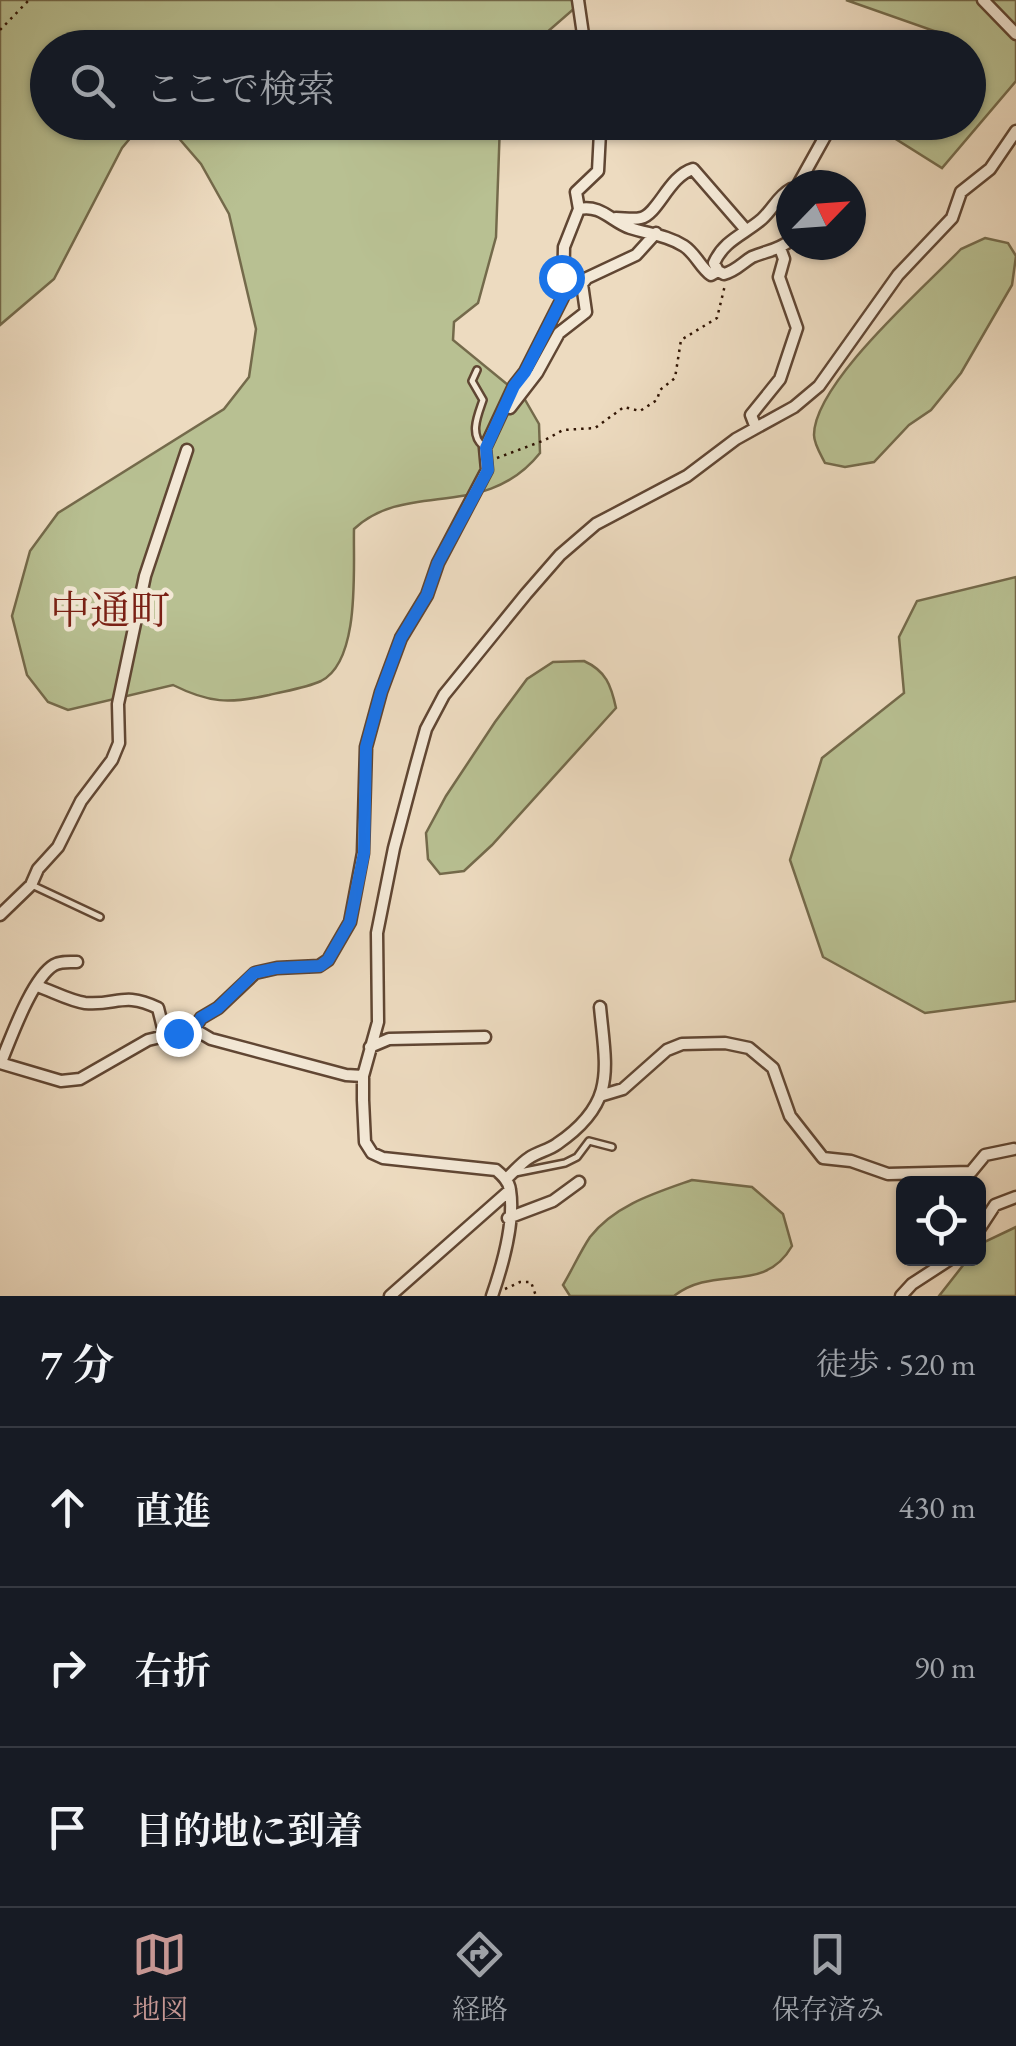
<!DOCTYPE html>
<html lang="ja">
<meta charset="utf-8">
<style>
body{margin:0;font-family:"EB Garamond","Noto Serif JP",serif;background:#20242c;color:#f1f3f6}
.controls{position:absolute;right:30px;bottom:30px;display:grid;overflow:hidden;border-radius:15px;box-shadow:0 2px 8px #0004}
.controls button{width:90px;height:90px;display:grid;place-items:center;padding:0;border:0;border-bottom:2px solid #363941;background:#171b24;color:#f1f3f6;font:50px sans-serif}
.compass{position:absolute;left:776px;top:170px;width:90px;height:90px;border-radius:50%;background:#171b24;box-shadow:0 2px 8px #0004;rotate:65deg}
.stop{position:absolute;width:30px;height:30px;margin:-22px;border:8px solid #1a73e8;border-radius:50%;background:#fff}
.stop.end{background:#1a73e8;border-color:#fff;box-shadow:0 2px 10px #0008}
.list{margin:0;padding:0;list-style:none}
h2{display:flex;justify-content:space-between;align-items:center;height:130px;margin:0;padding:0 40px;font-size:42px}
h2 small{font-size:32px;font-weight:400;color:#9ea1a6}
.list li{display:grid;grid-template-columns:65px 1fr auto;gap:30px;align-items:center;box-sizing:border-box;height:160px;padding:0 40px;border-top:2px solid #363941}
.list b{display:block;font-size:38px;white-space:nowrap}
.list em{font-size:32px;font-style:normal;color:#9ea1a6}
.icon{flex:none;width:55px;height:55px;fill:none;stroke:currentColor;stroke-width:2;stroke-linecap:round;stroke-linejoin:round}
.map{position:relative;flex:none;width:1016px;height:1296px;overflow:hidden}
.search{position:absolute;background:#171b24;box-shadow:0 2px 8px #0004;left:30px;right:30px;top:30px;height:110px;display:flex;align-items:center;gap:25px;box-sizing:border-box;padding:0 35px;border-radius:55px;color:#9ea1a6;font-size:38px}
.sheet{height:610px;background:#171b24}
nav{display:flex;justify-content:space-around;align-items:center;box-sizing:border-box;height:140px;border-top:2px solid #363941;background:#171b24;font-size:28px;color:#9ea1a6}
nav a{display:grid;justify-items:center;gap:5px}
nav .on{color:#c59692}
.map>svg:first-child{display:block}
.green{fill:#b8c092;stroke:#746a4b;stroke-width:2.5}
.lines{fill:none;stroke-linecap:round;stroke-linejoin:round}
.service-casing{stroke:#604633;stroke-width:10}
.minor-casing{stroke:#604633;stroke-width:15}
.path{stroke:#311504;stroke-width:2.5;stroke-dasharray:2.5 5;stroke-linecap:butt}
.service{stroke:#f3e8d6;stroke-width:5}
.minor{stroke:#f3e8d6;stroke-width:10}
.route{stroke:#1a73e8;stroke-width:12}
.labels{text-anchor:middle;stroke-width:9;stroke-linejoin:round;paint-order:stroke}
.quarter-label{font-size:40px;fill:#7a1f14;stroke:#f3e8d6}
</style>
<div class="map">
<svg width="1016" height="1296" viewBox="0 0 1016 1296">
<rect width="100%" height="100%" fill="#eddbc0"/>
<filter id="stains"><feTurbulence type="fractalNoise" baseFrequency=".002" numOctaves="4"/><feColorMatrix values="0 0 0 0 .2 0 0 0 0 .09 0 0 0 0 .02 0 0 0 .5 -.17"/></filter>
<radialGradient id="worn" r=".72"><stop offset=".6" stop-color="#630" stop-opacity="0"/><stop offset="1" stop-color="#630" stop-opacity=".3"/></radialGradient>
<path class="green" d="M 0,0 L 584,0 L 530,47 L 48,48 L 48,122 L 500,123 L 496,237 L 478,303 L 454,322 L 453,340 L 524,398 L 539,424 L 540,453 C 485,522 408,479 354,529 C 353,567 361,661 321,681 C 306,688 285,691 269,695 C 229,704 209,703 173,685 L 68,710 L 48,702 L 27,675 L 12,616 L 30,551 L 58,513 L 224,409 L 249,377 L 256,329 L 229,214 L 201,164 L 176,135 L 154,123 L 137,130 L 122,148 L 54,279 L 0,325 Z
M 846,0 L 1016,0 L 1016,81 L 942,168 L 891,136 L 898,123 L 968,122 L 968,48 L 935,47 L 940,33 Z
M 985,238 L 1008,243 L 1016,256 L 1012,285 L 961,373 L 931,410 L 909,425 L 874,462 L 845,467 L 825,463 C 821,455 814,444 814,435 C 814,383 925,287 961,249 Z
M 1016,577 L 1016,1001 L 925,1013 L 823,957 L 790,860 L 822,758 L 904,693 L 899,637 L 917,601 Z
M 584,661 C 606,671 611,685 616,708 L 492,845 L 464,871 L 440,874 L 428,859 L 426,833 L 446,796 L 495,722 L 527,679 L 553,662 Z
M 692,1180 L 752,1187 L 783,1214 L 792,1246 C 764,1295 715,1264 674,1296 L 570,1296 L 563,1285 C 572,1270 580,1252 590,1237 C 615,1205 655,1193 692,1180 Z
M 1016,1227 L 1016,1296 L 939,1296 L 968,1259 L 978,1258 L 980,1244 Z"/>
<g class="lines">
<g class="service-casing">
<path id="service" d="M 477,370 L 472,381 L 483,400 C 478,415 469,434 483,446
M 34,886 L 100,917
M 515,1173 L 565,1163 L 577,1157 L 589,1141 L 612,1147"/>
</g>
<g class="minor-casing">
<path id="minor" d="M 578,0 L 585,48
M 983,0 L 1016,34
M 798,185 L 833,122
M 579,209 C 601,204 612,222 630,228 C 648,234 667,235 684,246 C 696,254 700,267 711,275 L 718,271 L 724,274 C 736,271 742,263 752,257 C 766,251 779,250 791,240
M 616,218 C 624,218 634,220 641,218 C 658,214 669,176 693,169 L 746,230
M 718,271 L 714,263 C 724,240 745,234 762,219 C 773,209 778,196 791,189
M 510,408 L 537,373 L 559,333 L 586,312 L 582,284 L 587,278 L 636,255 L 656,233
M 756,428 L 751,415 L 780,379 L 797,328 L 779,277 L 784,259 L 780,248
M 0,915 L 31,885 L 38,869 L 58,847 L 81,801 L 112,760 L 119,743 L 118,704 L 145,576 L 187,450
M 37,986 C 52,991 70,1001 85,1003 C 117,1006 123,991 158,1008 L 165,1036
M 194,1029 L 211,1039 L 346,1075 L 363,1076
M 370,1047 L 389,1039 L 485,1037
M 1,1062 C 11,1038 32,978 54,965 C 61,961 69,962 77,962
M 0,1063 L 61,1081 L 80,1079 L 148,1040 L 194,1029 L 201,1018 L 218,1008 L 255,973 L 277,968 L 319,966 L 328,960 L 350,922 L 363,853 L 366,747 L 381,692 L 401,638 L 427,595 L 438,563 L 487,470 L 485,448 L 514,386 L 525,372 L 563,297 L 564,247 L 579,209 L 576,192 L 598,171 L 600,132 L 593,122
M 603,1095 L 623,1089 L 667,1050 L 682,1044 L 725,1043 L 749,1048 L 773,1068 L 790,1116 L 823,1158 L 851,1161 L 888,1174 L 971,1172 L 985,1155 L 1014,1149
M 506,1179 C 514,1172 521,1163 529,1158 C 538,1152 549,1150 557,1144 C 617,1103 606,1070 600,1007
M 508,1218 L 553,1201 L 579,1182
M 978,1231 L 995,1205 L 1016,1197
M 390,1296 L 510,1190
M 492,1296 C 502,1267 515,1221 510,1190 C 509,1181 502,1175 496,1170 L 383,1158 L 372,1153 L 365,1142 L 363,1100 L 363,1076 L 378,1022 L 377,933 L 394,848 L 416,765 L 426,729 L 444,695 L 526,594 L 560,555 L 596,524 L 687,476 L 736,439 L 794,407 L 819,386 L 898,275 L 952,218 L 961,192 L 990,169 L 1016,131
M 901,1296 L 912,1284 L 952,1258"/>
</g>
<path class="path" d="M 0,30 L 29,0
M 497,458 L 545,440 L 563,430 L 595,428 L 624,407 L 640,411 L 657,400 L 660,390 L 675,378 L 681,340 L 717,318 L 725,285
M 505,1289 L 520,1282 L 531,1282 L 536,1296"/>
<use href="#service" class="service"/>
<use href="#minor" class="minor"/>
</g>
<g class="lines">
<path class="route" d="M 178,1033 L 194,1029 L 201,1018 L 218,1008 L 254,973 L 277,968 L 320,966 L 328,960 L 350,922 L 364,853 L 366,747 L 381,692 L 401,638 L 427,595 L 438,563 L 488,470 L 486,448 L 514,386 L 525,372 L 563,297 L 561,277"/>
</g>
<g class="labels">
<g class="quarter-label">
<text x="110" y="624">中通町</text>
</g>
</g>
<rect width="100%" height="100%" filter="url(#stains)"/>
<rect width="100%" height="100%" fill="url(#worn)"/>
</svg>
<div class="controls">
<button><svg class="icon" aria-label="locate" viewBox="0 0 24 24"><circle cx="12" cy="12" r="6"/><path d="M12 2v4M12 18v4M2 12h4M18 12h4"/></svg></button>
</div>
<svg class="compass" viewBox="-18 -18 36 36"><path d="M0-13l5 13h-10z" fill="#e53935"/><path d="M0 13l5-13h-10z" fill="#9ea1a6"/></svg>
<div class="stop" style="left:561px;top:277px"></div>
<div class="stop end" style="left:178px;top:1033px"></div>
<div class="search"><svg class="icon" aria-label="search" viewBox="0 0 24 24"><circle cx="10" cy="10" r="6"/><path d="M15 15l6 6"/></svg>ここで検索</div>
</div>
<section class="sheet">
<h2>7 分<small>徒歩 · 520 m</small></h2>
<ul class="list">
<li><svg class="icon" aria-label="ahead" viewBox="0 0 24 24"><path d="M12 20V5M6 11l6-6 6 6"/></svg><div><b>直進</b></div><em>430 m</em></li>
<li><svg class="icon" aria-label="right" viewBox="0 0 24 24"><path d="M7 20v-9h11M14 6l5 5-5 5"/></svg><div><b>右折</b></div><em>90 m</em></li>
<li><svg class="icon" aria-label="arrive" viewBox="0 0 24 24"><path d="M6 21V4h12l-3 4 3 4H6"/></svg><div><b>目的地に到着</b></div></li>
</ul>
</section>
<nav>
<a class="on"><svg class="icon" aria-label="map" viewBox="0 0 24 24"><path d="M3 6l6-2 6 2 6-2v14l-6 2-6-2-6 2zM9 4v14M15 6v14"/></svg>地図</a>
<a><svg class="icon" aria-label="directions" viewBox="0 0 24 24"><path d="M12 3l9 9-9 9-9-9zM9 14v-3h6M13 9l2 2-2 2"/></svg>経路</a>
<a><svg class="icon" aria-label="saved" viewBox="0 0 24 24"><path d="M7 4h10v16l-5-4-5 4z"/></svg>保存済み</a>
</nav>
